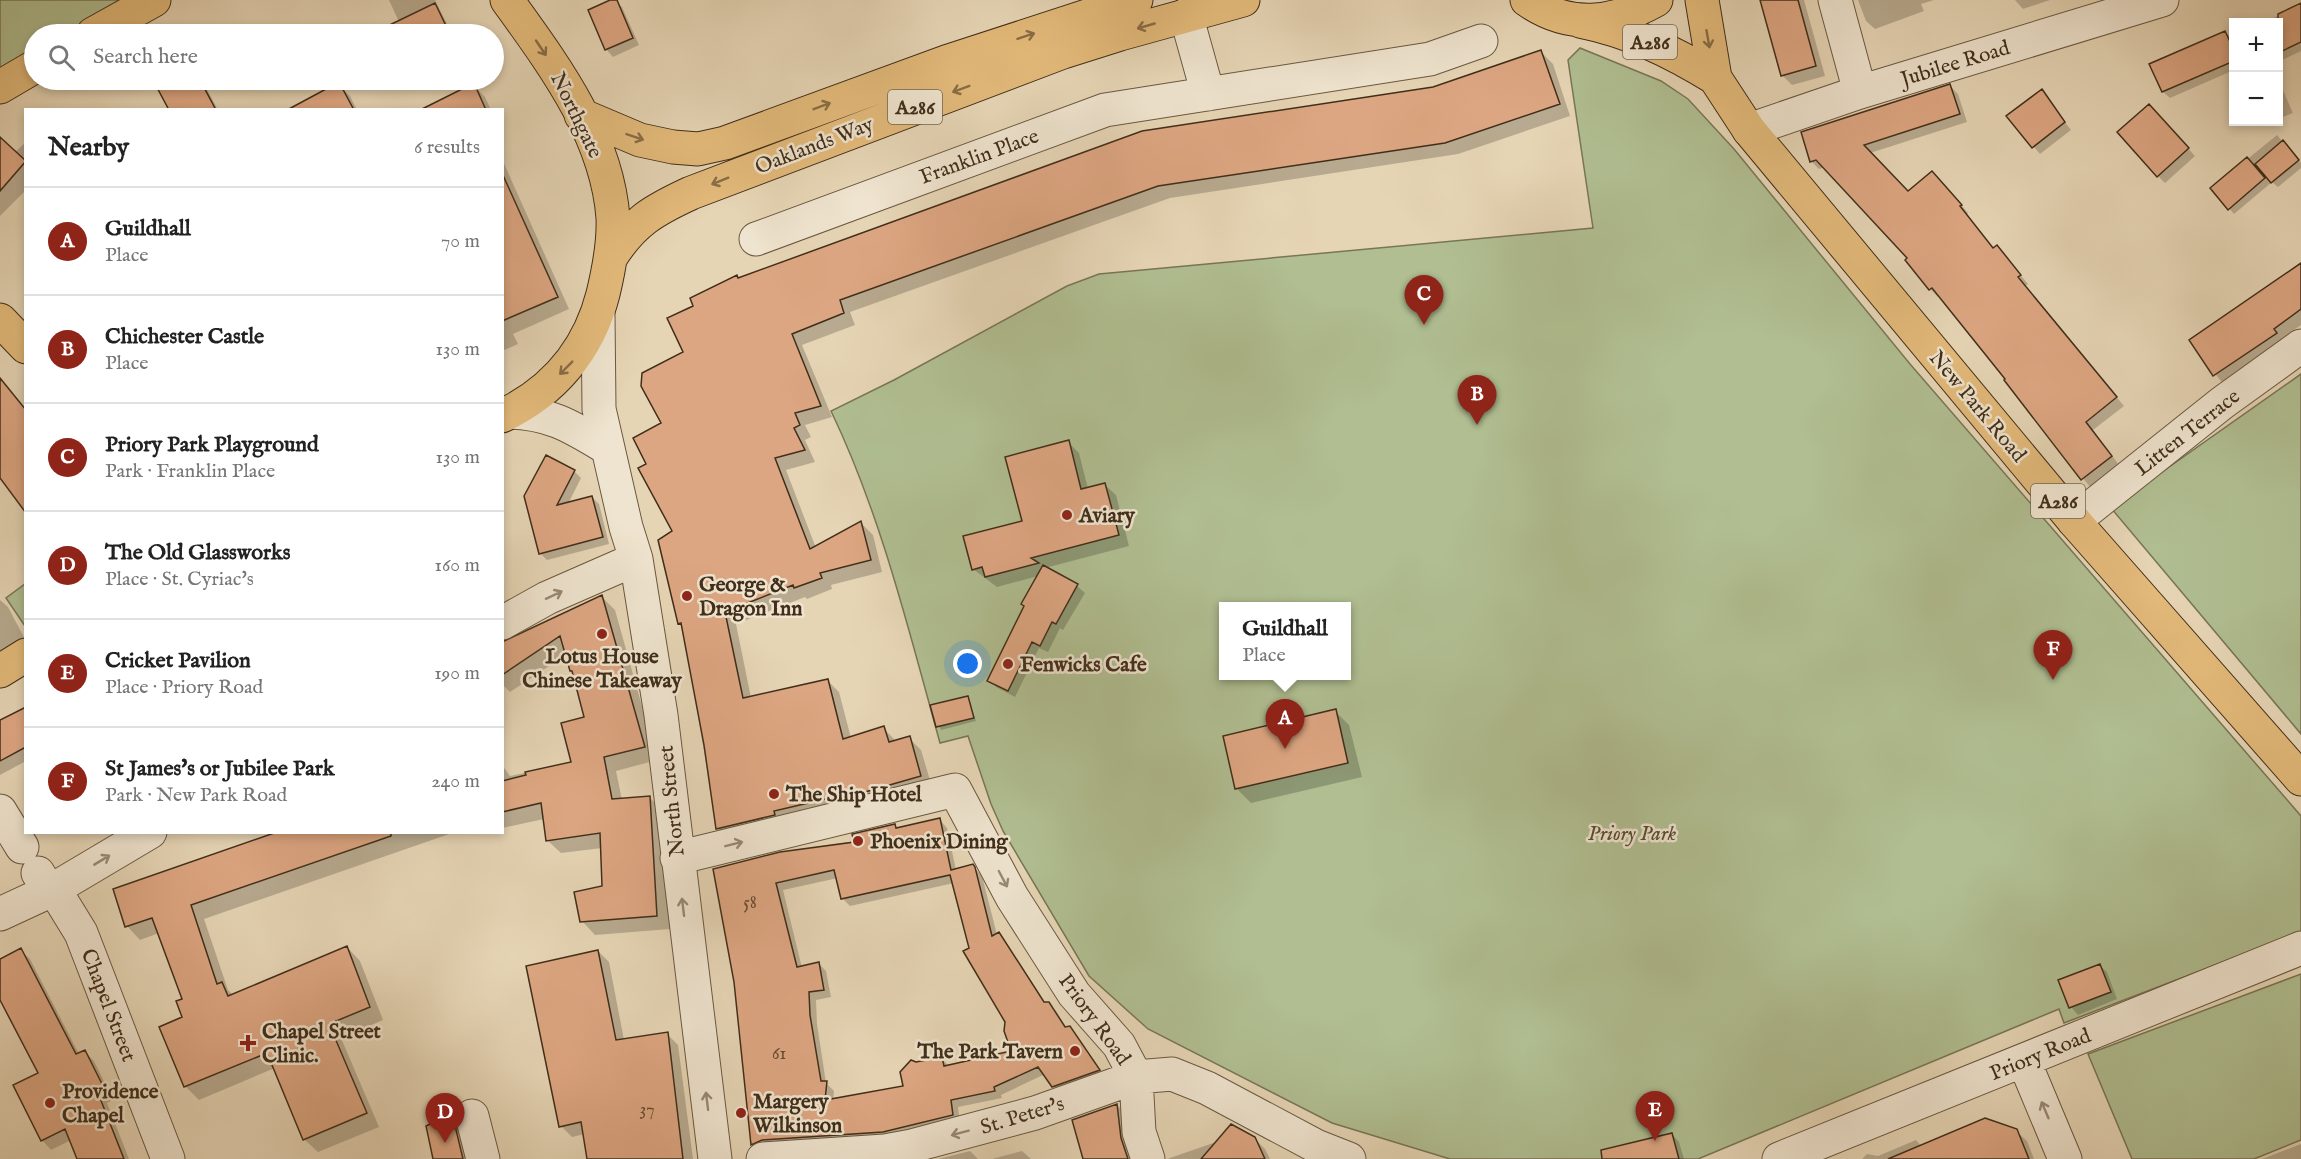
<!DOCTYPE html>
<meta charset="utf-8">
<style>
body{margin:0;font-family:"IM FELL English",serif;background:#f2f2f2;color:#222}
.controls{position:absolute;right:18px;top:18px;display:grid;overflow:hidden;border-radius:0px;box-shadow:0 3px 9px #0003}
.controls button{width:54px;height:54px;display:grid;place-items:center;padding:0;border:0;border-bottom:2px solid #e0e0e0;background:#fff;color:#222;font:30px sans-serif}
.you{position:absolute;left:968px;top:664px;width:21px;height:21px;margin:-15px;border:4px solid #fff;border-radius:50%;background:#1a73e8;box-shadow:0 0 0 9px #1a73e833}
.badge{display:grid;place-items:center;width:39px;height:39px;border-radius:50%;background:#8f2418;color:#fff;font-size:20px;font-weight:700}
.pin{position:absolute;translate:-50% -50px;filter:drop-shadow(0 2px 3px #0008)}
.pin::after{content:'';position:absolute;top:32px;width:21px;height:18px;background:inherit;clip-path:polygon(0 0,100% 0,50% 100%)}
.popup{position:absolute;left:1219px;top:602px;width:132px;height:78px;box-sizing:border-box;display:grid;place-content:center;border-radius:0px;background:#fff;filter:drop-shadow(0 2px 4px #0005);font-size:20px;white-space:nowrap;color:#767676}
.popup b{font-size:22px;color:#222}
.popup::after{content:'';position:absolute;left:50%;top:100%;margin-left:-12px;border:12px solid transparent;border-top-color:#fff}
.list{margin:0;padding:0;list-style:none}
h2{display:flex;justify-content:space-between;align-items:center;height:78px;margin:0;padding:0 24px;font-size:26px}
h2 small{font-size:20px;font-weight:400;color:#767676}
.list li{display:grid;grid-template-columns:39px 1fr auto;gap:18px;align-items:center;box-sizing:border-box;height:108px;padding:0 24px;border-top:2px solid #e0e0e0}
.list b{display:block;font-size:22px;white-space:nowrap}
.list p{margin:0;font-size:20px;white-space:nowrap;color:#767676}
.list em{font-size:20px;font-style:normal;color:#767676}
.icon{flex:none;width:33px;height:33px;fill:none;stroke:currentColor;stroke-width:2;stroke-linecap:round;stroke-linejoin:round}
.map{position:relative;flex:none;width:2301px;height:1159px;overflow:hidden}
.search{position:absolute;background:#fff;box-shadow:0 3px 9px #0003;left:24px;top:24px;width:480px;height:66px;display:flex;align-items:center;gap:15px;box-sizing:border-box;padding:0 21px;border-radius:33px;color:#767676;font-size:22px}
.panel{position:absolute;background:#fff;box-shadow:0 3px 9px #0003;left:24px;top:108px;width:480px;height:726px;border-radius:0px}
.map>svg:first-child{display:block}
.green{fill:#b0be91;stroke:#787656;stroke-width:1.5;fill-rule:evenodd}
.shadow{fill:#0003;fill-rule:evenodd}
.building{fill:#dda682;stroke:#402e1a;stroke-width:1.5;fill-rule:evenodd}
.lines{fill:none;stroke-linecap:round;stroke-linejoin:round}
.minor-casing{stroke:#6a5841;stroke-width:35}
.primary-casing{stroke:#402e1a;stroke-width:35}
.minor{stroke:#efe4cf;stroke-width:33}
.primary{stroke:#e3ba7a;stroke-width:33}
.oneway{stroke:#896d45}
.oneway2{stroke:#988974}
.poi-dot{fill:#8f2418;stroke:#efe4cf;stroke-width:2}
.labels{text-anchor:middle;stroke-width:5;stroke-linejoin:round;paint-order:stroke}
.number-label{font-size:18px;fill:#674c34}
.shield{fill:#efe4cf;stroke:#746550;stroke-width:1.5}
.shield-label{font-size:20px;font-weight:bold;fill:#402e1a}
.street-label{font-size:21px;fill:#402e1a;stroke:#efe4cf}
.poi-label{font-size:21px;font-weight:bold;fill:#402e1a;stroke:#efe4cf;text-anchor:start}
.park-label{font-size:21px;font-style:italic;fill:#564b32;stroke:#efe4cf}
</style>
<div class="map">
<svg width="2301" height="1159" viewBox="0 0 2301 1159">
<rect width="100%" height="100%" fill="#e6d5b5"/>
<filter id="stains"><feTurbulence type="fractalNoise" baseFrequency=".00333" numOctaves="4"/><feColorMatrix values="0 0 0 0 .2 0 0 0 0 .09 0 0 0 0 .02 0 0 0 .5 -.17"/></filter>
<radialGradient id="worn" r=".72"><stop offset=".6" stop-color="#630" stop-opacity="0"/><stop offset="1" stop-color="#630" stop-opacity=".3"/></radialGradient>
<path class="green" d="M 0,0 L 135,0 L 74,34 L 34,34 L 34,56 L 0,76 Z
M 1580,48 L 1661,81 L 1688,99 L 1734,149 L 1910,364 L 2301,816 L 2301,932 L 2064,1023 L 2059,1009 L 1698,1159 L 1450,1159 L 1332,1123 L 1148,1029 L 1089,976 L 1003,831 L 991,804 L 968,736 L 940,743 C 909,631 881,515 831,411 L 894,380 L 1067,286 L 1099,274 L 1593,228 L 1568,60 ZM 1224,606 L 1346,606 L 1346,676 L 1224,676 Z
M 2301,374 L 2301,734 L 2111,508 Z
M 25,584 L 25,626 L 6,598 Z
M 2301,974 L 2301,1140 L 2254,1159 L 2132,1159 L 2088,1054 Z"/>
<path class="shadow" d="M 389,0 L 435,0 L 452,34 L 390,34 L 387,28 L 399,22 Z
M 614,0 L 622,7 L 639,45 L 613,57 L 606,49 Z
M 1761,0 L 1804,0 L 1825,76 L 1792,85 L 1782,75 Z
M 1858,0 L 1934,0 L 1921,4 L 1924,11 L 1875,29 L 1866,21 Z
M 2015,0 L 2050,0 L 2023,9 Z
M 2301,5 L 2301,51 L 2278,62 L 2278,22 L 2265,22 Z
M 2225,33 L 2234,38 L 2234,70 L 2170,98 L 2163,92 L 2151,65 Z
M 1541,52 L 1553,64 L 1570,116 L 1458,154 L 1170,198 L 850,312 L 855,325 L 802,345 L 832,417 L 805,425 L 811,437 L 805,440 L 815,462 L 786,470 L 816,548 L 861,523 L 873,535 L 882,572 L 831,585 L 832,589 L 807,599 L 805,597 L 736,624 L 751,698 L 828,681 L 839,692 L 851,738 L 883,728 L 896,741 L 909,738 L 921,750 L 932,787 L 729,840 L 717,828 L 683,627 L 679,623 L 674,532 L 648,465 L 685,353 L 695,306 L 739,280 L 1433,88 Z
M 2278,79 L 2293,113 L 2278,119 Z
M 155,80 L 202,80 L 218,110 L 170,110 Z
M 338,84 L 350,96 L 357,110 L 290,110 Z
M 473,85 L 485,97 L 491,110 L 424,110 Z
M 1950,86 L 1958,94 L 1967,122 L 1870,153 L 1908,193 L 1940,180 L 1968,213 L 1966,215 L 1993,249 L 2004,255 L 2028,284 L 2025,286 L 2124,406 L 2093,430 L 2119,465 L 2090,487 L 1940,296 L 1938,297 L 1930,289 L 1909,259 L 1825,167 L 1819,169 L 1811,161 Z
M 2041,91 L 2071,130 L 2040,154 L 2009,117 Z
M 2156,113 L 2195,156 L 2165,183 L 2158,176 Z
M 2277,135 L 2301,163 L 2301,168 L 2278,187 L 2272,182 L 2234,214 L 2212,188 Z
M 26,142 L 26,190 L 0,216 L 0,148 L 14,153 Z
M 502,159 L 569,309 L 513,334 L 518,344 L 502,351 Z
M 2301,264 L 2301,325 L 2282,338 L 2285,343 L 2223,384 L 2191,341 Z
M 1068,442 L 1079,453 L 1088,489 L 1105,485 L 1116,495 L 1129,546 L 1045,568 L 1077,586 L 1085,593 L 1063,630 L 1060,628 L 1048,652 L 1039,648 L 1015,697 L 996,687 L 989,680 L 1038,576 L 997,587 L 973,569 L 1024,522 Z
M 574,471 L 581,478 L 568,504 L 592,497 L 599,504 L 609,544 L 547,560 L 540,553 L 526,496 Z
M 601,596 L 615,610 L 657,760 L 616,771 L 622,800 L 649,797 L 663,811 L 670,929 L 595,935 L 582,921 L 604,887 L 602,848 L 561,853 L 547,840 L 544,819 L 502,828 L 502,765 L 510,776 L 573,763 L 586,718 L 567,654 L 510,692 L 502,684 L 502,641 L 512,641 L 556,616 Z
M 0,600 L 8,607 L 26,641 L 0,656 Z
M 967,697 L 976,721 L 941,730 L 932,707 Z
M 26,709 L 26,761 L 0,775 L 0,722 Z
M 1335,711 L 1349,725 L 1362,777 L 1251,803 L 1237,789 L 1224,737 Z
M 940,820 L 947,828 L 956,870 L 973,866 L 982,876 L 997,935 L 1006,942 L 1046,1004 L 1056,1011 L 1067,1028 L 1077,1036 L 1106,1078 L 1061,1094 L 1045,1074 L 1001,1095 L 1002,1098 L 958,1107 L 960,1123 L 891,1139 L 760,1152 L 753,1144 L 736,982 L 715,870 L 856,843 L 894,826 L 898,829 ZM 838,878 L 843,899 L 850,906 L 954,883 L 971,949 L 1006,1022 L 1013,1053 L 949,1066 L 942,1059 L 915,1064 L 904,1087 L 833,1100 L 834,1091 L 826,1083 L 817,1024 L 816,1000 L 831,997 L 826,971 L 818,963 L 802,968 L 783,890 Z
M 281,832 L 455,832 L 204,919 L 228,990 L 233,995 L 347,947 L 360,961 L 383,1020 L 341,1038 L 379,1127 L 318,1152 L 304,1139 L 275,1068 L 199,1100 L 185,1086 L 184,999 L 159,933 L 140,940 L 127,926 Z
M 20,950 L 30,959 L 79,1054 L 85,1052 L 94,1061 L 113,1100 L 107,1103 L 129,1159 L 78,1159 L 71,1140 L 51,1150 L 42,1140 L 40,1073 L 0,996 L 0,960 Z
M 598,951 L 609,962 L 624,1040 L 667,1034 L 678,1045 L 693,1159 L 588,1159 L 585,1134 L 572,1137 L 561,1126 Z
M 2099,965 L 2107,972 L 2117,999 L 2078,1015 L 2071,1007 L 2060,981 Z
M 1117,1105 L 1128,1116 L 1134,1159 L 1085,1159 Z
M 452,1115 L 459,1122 L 468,1159 L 435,1159 Z
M 2016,1131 L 2027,1141 L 2034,1159 L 1862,1159 L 1867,1154 L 1878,1156 L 1916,1140 L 1921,1146 Z
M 1672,1134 L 1679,1142 L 1684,1159 L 1603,1159 Z
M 1254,1138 L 1265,1149 L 1270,1159 L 1167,1159 L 1219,1141 Z
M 2301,1144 L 2301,1159 L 2262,1159 Z
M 970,1151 L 978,1159 L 938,1159 Z
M 1022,1151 L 1031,1159 L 992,1159 Z"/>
<path class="building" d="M 610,0 L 617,0 L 633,38 L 605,50 L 588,10 Z
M 1760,0 L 1798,0 L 1816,66 L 1781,76 Z
M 435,3 L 450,34 L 371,34 Z
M 2301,3 L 2301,42 L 2278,53 L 2278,14 Z
M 2225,31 L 2234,50 L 2234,61 L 2162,92 L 2149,64 Z
M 1541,50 L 1560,104 L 1445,143 L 1158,186 L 840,300 L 844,313 L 792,334 L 821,406 L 795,413 L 800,425 L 794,428 L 805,450 L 775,458 L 810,549 L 861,521 L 871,560 L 820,573 L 822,578 L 794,588 L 793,585 L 725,612 L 743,698 L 828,679 L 843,739 L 884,726 L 889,742 L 910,736 L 921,776 L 844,798 L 843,795 L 774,811 L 775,815 L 716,829 L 704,745 L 681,623 L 678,624 L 658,540 L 672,531 L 638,468 L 646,464 L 633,438 L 661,423 L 641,386 L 642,373 L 683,352 L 667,318 L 693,306 L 690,298 L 737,275 L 738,278 L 1142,131 L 1433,87 Z
M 153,80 L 200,80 L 216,110 L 169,110 Z
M 339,82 L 354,110 L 287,110 Z
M 474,83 L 486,110 L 420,110 Z
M 1950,84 L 1960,114 L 1864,145 L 1908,191 L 1932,171 L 1962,205 L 1960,206 L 1993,248 L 1997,245 L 2021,275 L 2018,277 L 2117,397 L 2086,422 L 2112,456 L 2081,480 L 2004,380 L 2005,379 L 1932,288 L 1929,290 L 1905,260 L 1907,258 L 1816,160 L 1810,162 L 1801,132 Z
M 2042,89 L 2065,122 L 2032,148 L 2006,116 Z
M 2149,104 L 2189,148 L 2157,177 L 2117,132 Z
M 0,137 L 26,161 L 0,191 Z
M 2283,140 L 2299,160 L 2271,183 L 2255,164 Z
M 2247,157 L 2265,178 L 2228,210 L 2210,188 Z
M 502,173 L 558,297 L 502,321 Z
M 2301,263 L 2301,309 L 2274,329 L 2277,333 L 2213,376 L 2189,340 Z
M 0,378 L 26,410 L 26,513 L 0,478 Z
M 1069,440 L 1081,489 L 1105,483 L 1119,535 L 1031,558 L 1039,563 L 985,577 L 982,567 L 972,570 L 963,536 L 1022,521 L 1005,457 Z
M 546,455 L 575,470 L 557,505 L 592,496 L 603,537 L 539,554 L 524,496 Z
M 1043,565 L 1078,584 L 1056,624 L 1052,622 L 1040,646 L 1032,642 L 1008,691 L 987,681 L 1024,606 L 1021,604 Z
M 602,595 L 645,747 L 604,757 L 612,799 L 650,796 L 657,916 L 580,922 L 574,892 L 602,886 L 600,833 L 546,841 L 541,803 L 502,812 L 502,781 L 526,775 L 525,772 L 571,762 L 561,723 L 584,717 L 572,671 L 570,671 L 560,636 L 502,675 L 502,642 Z
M 968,696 L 974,718 L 936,727 L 930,705 Z
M 26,707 L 26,747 L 0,761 L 0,720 Z
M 1336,709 L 1348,763 L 1235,789 L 1223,736 Z
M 940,818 L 951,870 L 973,864 L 975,867 L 992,936 L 999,932 L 1044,1002 L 1049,1002 L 1065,1027 L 1070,1026 L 1100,1070 L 1052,1087 L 1038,1067 L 994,1087 L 995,1091 L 951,1100 L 953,1115 L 883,1132 L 762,1140 L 751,1145 L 734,982 L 713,869 L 780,852 L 854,842 L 852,834 L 895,824 L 896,828 ZM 834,870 L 841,899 L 950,875 L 969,948 L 963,951 L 1005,1022 L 1004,1031 L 1011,1051 L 944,1066 L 942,1057 L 916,1062 L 911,1060 L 900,1072 L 903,1086 L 825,1100 L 827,1081 L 821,1081 L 810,1015 L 809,992 L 824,990 L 819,962 L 797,967 L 776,883 Z
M 277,832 L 391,832 L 391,836 L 191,905 L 217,984 L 222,982 L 228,996 L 347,946 L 370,1007 L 329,1024 L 367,1113 L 303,1140 L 267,1053 L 184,1087 L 159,1027 L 182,1017 L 176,1001 L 182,999 L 152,918 L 125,927 L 113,889 Z
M 21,948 L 76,1054 L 85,1050 L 105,1090 L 98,1093 L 124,1159 L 77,1159 L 65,1129 L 41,1141 L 13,1085 L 38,1073 L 0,1000 L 0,959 Z
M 598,950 L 616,1040 L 668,1032 L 683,1159 L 587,1159 L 581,1122 L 559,1127 L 526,966 Z
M 2100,964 L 2111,992 L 2069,1008 L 2058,980 Z
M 1117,1104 L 1121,1138 L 1128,1159 L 1083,1159 L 1072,1120 Z
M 452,1113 L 463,1159 L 433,1159 L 426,1126 Z
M 1985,1118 L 2017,1129 L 2029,1159 L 1888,1159 Z
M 1231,1124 L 1255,1137 L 1265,1159 L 1201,1159 Z
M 1672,1133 L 1679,1159 L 1602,1159 L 1601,1150 Z"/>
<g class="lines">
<g class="minor-casing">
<path id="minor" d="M 1835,0 L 1860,92
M 1186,15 L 1208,94
M 1749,130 L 1860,92 L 2162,0
M 756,239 L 1105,110 L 1430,59 L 1481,41
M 598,314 L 599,409 L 626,527 L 636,559 L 661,715 L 715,1159
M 509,412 C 551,413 572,427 607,448
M 2074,521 L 2222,403 L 2301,346
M 502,623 L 547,598 L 636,559
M 0,811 L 22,847
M 677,858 L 955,790 L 1012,897 L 1074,994 L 1119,1045 L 1136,1077 L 1139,1132 L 1148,1159
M 38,873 L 43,881 L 54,889 L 81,933 L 168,1159
M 0,914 L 54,889 L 150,832
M 2024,1061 L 2065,1159
M 472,1116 L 483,1159
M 763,1159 L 885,1151 L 912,1146 L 1035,1113 L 1136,1077 L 1172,1074 L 1207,1088 L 1316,1146 L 1349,1159
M 1779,1159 L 2301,948"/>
</g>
<g class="primary-casing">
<path id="primary" d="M 1527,0 C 1570,30 1613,24 1656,0
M 1702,0 L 1715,78 L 1749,130 L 2074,521 L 2301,779
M 1580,21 C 1630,31 1671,51 1715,78
M 93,34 L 154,0
M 0,87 L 34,67
M 581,115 L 640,140 L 673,147 L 698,149 L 725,143 L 946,62 L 1136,0
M 611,257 C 633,222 654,210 691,193 L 1063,52 L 1120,34 L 1243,0
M 0,320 L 26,347
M 502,416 C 554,391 589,349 603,294 C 609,269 614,244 613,218 C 607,135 553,64 507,0
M 0,671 L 26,655"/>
</g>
<use href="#minor" class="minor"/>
<use href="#primary" class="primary"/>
</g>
<defs><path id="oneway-shaft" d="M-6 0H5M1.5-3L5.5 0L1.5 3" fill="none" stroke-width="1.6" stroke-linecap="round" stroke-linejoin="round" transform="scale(1.5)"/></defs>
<g class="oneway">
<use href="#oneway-shaft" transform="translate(1146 26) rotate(164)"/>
<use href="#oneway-shaft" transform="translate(1026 36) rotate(-18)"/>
<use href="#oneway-shaft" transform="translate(1708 39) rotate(80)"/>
<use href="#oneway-shaft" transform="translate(541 48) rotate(56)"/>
<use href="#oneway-shaft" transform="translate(961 89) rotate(160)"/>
<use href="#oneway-shaft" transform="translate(822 106) rotate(-21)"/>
<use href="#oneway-shaft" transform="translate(635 137) rotate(19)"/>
<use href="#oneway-shaft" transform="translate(720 181) rotate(158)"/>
<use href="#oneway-shaft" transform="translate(566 368) rotate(135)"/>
</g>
<g class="oneway2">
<use href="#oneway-shaft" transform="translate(554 595) rotate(-25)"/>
<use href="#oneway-shaft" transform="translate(734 844) rotate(-14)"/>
<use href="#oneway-shaft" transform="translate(102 860) rotate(-31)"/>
<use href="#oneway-shaft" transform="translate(1003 879) rotate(62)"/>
<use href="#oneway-shaft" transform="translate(683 907) rotate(-97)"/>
<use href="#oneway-shaft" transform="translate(707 1101) rotate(-97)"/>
<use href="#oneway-shaft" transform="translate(2045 1110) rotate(-113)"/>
<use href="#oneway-shaft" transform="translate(960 1133) rotate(165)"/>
</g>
<g class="poi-dot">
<circle cx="1067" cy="515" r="6"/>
<circle cx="687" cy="596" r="6"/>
<circle cx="602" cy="634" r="6"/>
<circle cx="1008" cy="664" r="6"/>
<circle cx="774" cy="794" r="6"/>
<circle cx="858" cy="841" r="6"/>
<path d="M245 1034h6v6h6v6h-6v6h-6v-6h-6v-6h6z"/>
<circle cx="1075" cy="1051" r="6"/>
<circle cx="50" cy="1103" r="6"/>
<circle cx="741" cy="1113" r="6"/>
</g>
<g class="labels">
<g class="number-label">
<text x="750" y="908">58</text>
<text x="779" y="1059">61</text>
<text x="647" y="1115">37</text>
</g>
<g class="shield">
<rect x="1623" y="25" width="54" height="34" rx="4.5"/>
<rect x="888" y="90" width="54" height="34" rx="4.5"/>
<rect x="2031" y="484" width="54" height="34" rx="4.5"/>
</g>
<g class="shield-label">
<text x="1650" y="49">A286</text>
<text x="915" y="114">A286</text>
<text x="2058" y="508">A286</text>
</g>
<g class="street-label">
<text transform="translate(1955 63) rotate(-17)" y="7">Jubilee Road</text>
<text transform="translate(577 115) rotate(64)" y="7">Northgate</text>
<text transform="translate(814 145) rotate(-21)" y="7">Oaklands Way</text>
<text transform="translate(979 156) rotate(-20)" y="7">Franklin Place</text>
<text transform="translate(1978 406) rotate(50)" y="7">New Park Road</text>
<text transform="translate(2187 432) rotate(-38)" y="7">Litten Terrace</text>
<text transform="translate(671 801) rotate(-96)" y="7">North Street</text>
<text transform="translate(109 1005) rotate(69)" y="7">Chapel Street</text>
<text transform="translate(1095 1019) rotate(54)" y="7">Priory Road</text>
<text transform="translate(2040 1054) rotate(-22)" y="7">Priory Road</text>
<text transform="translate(1022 1115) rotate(-17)" y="7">St. Peter's</text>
</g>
<g class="poi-label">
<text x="1079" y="522">Aviary</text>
<text x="699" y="591">George &amp;<tspan x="699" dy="24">Dragon Inn</tspan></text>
<text x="602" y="663" text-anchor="middle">Lotus House<tspan x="602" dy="24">Chinese Takeaway</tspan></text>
<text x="1020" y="671">Fenwicks Cafe</text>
<text x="786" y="801">The Ship Hotel</text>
<text x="870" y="848">Phoenix Dining</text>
<text x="262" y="1038">Chapel Street<tspan x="262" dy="24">Clinic.</tspan></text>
<text x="1063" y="1058" text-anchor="end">The Park Tavern</text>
<text x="62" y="1098">Providence<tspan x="62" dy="24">Chapel</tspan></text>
<text x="753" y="1108">Margery<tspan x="753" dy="24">Wilkinson</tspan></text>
</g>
<g class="park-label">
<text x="1632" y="840">Priory Park</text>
</g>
</g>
<rect width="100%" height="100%" filter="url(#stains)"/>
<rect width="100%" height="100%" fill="url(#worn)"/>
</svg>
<div class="controls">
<button>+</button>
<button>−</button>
</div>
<div class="you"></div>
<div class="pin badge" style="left:1285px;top:749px">A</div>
<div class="popup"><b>Guildhall</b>Place</div>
<div class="pin badge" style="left:1477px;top:425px">B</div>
<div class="pin badge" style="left:1424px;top:325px">C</div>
<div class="pin badge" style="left:445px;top:1143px">D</div>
<div class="pin badge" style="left:1655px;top:1141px">E</div>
<div class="pin badge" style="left:2053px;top:680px">F</div>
<div class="search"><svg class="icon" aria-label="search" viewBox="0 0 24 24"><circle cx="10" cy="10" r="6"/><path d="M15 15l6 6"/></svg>Search here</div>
<section class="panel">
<h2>Nearby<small>6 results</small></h2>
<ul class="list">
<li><span class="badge">A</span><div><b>Guildhall</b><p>Place</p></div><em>70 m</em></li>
<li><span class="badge">B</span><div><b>Chichester Castle</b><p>Place</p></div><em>130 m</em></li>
<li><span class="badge">C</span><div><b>Priory Park Playground</b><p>Park · Franklin Place</p></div><em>130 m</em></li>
<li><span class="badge">D</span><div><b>The Old Glassworks</b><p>Place · St. Cyriac's</p></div><em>160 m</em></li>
<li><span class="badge">E</span><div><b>Cricket Pavilion</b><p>Place · Priory Road</p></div><em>190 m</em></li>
<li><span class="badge">F</span><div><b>St James's or Jubilee Park</b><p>Park · New Park Road</p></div><em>240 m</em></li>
</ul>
</section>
</div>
